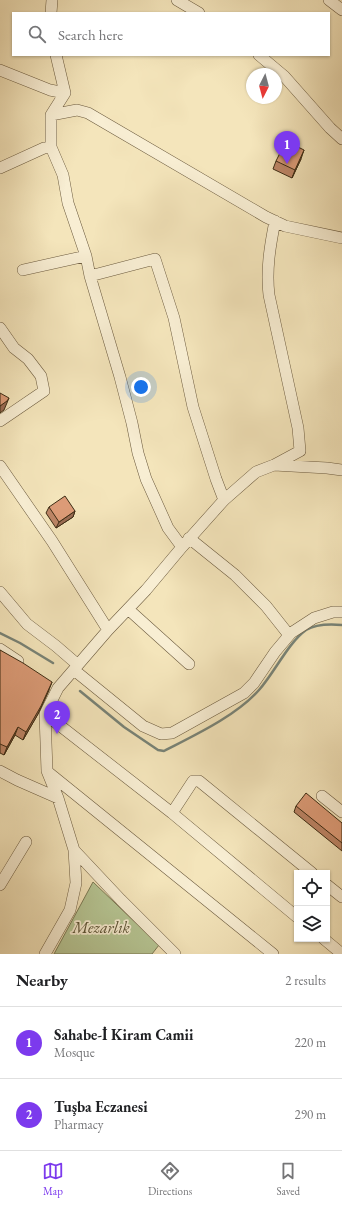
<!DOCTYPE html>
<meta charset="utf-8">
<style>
body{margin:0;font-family:"EB Garamond",serif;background:#f2f2f2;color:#202124}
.controls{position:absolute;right:12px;bottom:12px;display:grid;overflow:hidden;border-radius:0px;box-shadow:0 1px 3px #0004}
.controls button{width:36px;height:36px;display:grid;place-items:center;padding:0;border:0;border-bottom:1px solid #e0e0e0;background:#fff;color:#202124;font:20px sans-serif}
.compass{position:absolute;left:246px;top:68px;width:36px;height:36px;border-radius:50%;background:#fff;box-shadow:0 1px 3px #0004;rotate:186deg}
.you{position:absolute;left:141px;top:387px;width:14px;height:14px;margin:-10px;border:3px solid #fff;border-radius:50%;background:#1a73e8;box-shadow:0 0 0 6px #1a73e833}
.badge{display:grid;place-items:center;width:26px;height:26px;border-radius:50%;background:#7c3aed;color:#fff;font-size:13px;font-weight:700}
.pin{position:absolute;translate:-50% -33px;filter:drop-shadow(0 1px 2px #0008)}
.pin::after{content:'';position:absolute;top:21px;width:14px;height:12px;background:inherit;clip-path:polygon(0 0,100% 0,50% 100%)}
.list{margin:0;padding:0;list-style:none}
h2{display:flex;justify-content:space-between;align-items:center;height:52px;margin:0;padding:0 16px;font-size:17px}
h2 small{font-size:13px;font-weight:400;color:#757577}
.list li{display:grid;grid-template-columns:26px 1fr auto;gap:12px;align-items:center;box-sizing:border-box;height:72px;padding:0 16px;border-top:1px solid #e0e0e0}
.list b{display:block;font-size:15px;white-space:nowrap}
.list p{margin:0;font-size:13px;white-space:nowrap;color:#757577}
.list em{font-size:13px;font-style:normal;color:#757577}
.icon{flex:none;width:22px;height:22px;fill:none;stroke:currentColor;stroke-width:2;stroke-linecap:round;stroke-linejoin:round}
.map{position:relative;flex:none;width:342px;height:954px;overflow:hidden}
.search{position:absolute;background:#fff;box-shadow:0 1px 3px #0004;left:12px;right:12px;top:12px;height:44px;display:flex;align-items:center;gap:10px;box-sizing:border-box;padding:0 14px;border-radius:0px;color:#757577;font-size:15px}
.sheet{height:196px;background:#fff}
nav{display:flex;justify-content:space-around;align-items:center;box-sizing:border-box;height:56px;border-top:1px solid #e0e0e0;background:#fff;font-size:11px;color:#757577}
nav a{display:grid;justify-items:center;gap:2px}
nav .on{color:#7c3aed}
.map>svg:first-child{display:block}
.green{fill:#b6c694;stroke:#7a7954}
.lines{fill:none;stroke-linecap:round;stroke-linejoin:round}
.stream{stroke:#788377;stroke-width:2.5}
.minor-casing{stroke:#6b5a3e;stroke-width:12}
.minor{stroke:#f8eed3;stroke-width:11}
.wall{fill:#bd8566;stroke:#3d2c14}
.shaded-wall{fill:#9a6c53;stroke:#3d2c14}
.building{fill:#dc9b77;stroke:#3d2c14}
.labels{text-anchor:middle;stroke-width:3.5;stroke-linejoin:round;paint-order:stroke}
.park-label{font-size:16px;font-style:italic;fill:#5b5234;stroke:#f8eed3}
</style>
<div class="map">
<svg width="342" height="954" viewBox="0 0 342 954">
<rect width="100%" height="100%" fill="#f4e5bb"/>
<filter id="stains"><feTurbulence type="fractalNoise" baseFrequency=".005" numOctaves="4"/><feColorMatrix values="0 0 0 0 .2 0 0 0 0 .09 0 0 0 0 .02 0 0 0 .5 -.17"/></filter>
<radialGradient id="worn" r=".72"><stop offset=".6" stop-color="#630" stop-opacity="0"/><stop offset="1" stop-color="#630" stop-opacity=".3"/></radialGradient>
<path class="green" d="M 93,882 L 159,945 L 152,954 L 54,954 Z"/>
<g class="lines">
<path class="stream" d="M 0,633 L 20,643 L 53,663
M 80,691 L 124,727 L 158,750 L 164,751 C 195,735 236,716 259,690 C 275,672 288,643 306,630 C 316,624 331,624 342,625"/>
<g class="minor-casing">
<path id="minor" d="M 177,0 L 199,13
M 329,0 L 342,10
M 51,13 L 52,0
M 56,55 L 65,93 L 51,115 L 51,147 L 63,175 L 68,203 L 86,256 L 90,276 L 120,377 L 132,423 L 138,453 L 146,479 L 168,528 L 182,547
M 259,55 L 284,76 L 330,128 L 342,139
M 0,70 L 50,90 L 65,93
M 51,115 L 77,110 L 88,113 L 266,217 L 285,226 L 342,238
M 0,168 L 44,148 L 51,147
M 23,270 L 86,256
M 90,276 L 155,259 L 174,318 L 193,407 L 216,479 L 224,500
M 0,328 L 14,348 L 28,359 L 41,376 L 44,391 L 0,421
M 274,465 L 300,451 L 298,428 L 269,295 C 266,270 270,246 275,221
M 0,466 L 52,541 L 108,630
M 189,538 L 235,575 L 266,606 L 289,635
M 0,592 L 27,624 L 56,646 L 78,665
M 128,609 L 189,664
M 0,649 L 18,661
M 74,670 L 143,726 L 161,734 L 172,733 L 244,693 L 254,683 L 275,652 L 291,633 L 314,618 L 333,612 L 342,612
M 45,714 L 172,813 L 297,917
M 0,771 L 17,780 L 58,798
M 49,773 L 273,954
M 322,796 L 342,812
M 172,813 L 193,781 L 199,781 L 312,873
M 74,850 L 121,900 L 175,954
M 0,885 L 26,842
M 327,885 L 342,897
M 324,939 L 342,954
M 45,954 L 70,910 L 76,883 L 74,850 L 58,798 L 47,771 L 45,714 L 58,688 L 108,630 L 146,590 L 182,547 L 224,500 L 256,472 L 274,465 L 327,468 L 342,470"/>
</g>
<use href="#minor" class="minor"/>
</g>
<path class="wall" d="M 301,159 L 292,178 L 273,169 L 276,161 Z
M 49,507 L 75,511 L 73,517 L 56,528 L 46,513 Z
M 0,650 L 49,690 L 38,714 L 23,740 L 15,735 L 4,755 L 0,753 Z
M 296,806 L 342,823 L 342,851 L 294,812 Z"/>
<path class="shaded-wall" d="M 304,150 L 301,159 L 292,178 L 295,170 Z
M 9,398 L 4,410 L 0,413 L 0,406 Z
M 75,511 L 73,517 L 56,528 L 59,522 Z
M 52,682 L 49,690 L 38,714 L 23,740 L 26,732 Z
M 18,727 L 15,735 L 4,755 L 7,747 Z"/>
<path class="building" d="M 286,141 L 304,150 L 295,170 L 276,161 Z
M 0,393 L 9,398 L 7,401 L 0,406 Z
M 65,496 L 75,511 L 59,522 L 49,507 Z
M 0,650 L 23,663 L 52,682 L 41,706 L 26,732 L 18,727 L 7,747 L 0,744 Z
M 306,793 L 342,823 L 342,843 L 296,806 Z"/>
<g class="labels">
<g class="park-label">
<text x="101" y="933">Mezarlık</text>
</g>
</g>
<rect width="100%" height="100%" filter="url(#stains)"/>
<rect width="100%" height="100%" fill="url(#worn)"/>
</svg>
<div class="controls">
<button><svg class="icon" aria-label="locate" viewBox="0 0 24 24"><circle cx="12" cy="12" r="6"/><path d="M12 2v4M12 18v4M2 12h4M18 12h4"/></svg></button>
<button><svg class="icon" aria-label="layers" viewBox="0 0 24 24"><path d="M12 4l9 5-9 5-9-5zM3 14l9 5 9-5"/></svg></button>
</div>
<svg class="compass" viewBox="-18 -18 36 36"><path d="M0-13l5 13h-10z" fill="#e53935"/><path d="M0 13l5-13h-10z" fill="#757577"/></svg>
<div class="you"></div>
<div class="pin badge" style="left:287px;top:164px">1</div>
<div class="pin badge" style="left:57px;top:734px">2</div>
<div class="search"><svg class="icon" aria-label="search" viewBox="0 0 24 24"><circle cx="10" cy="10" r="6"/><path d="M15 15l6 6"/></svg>Search here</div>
</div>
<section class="sheet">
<h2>Nearby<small>2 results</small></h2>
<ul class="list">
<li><span class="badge">1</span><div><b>Sahabe-İ Kiram Camii</b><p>Mosque</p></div><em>220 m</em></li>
<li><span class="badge">2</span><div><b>Tuşba Eczanesi</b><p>Pharmacy</p></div><em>290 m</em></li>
</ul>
</section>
<nav>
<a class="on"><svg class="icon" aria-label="map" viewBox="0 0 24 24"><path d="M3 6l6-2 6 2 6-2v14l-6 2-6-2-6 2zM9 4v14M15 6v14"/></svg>Map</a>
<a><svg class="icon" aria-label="directions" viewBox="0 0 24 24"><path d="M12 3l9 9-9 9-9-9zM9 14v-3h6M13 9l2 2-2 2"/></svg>Directions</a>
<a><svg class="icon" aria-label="saved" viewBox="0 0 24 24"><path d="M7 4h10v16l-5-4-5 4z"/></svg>Saved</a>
</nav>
